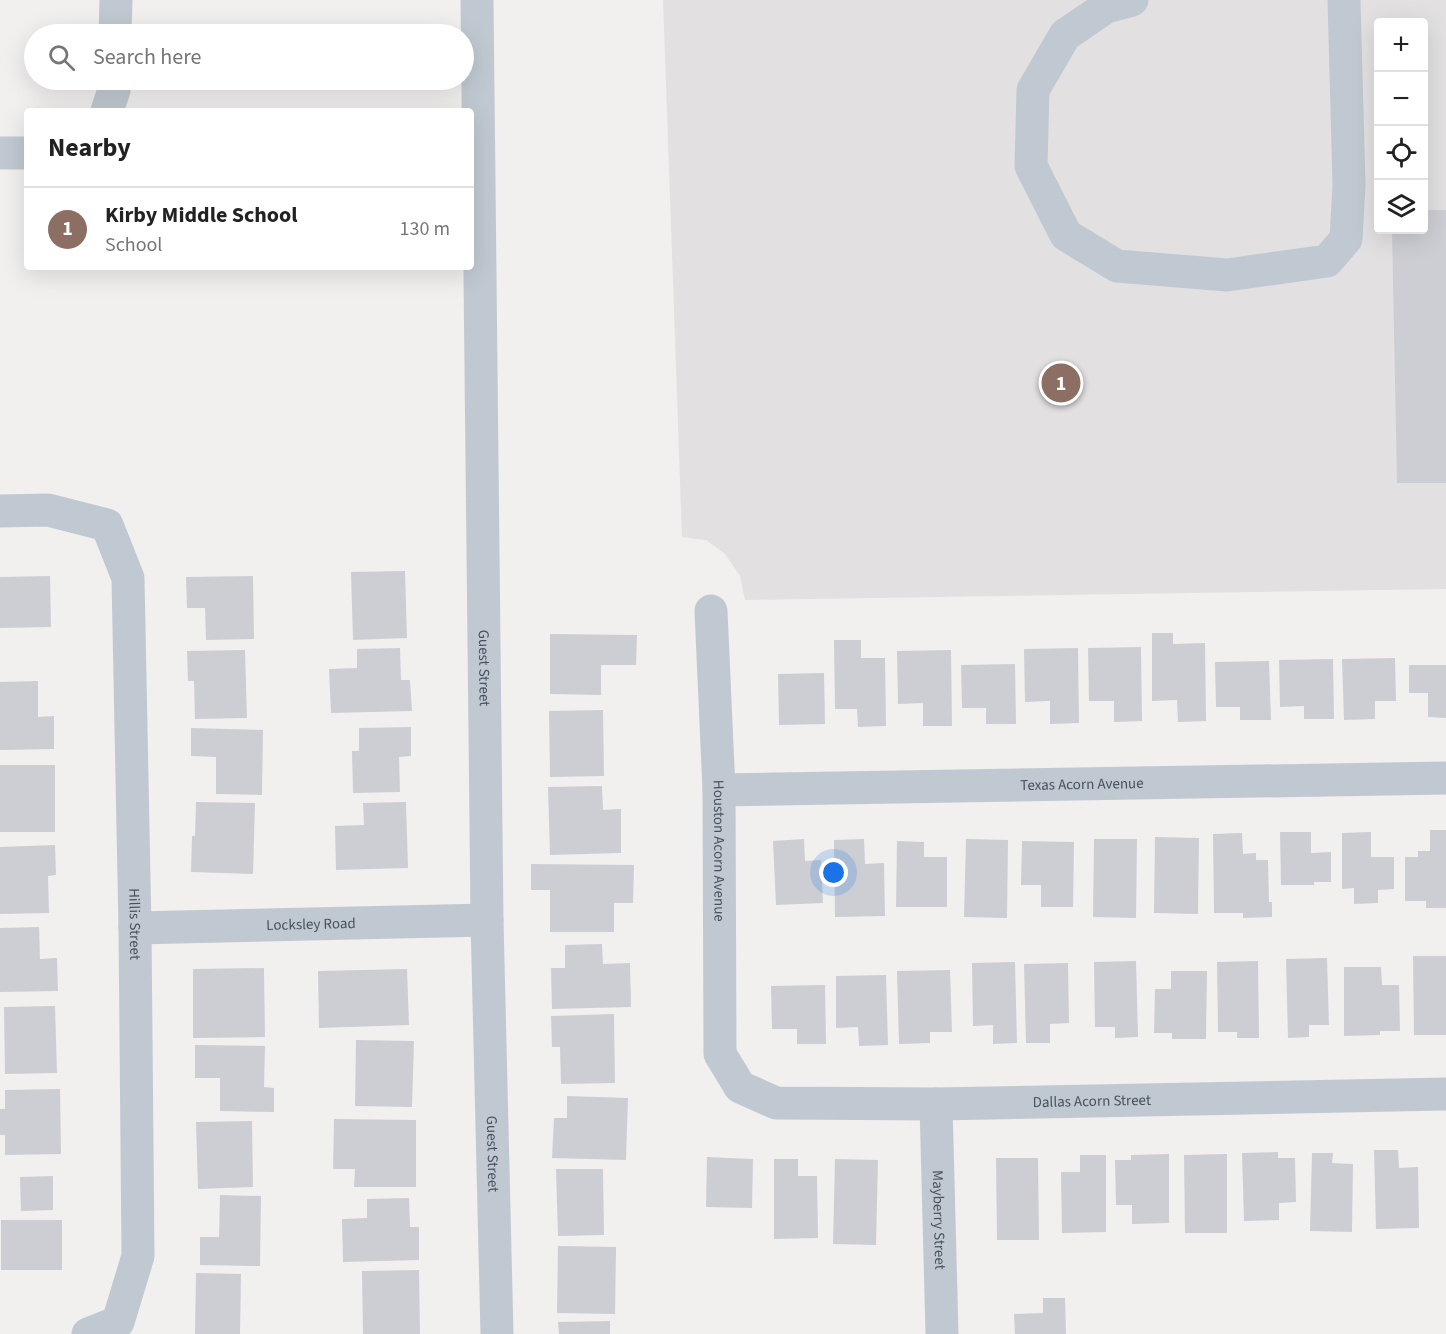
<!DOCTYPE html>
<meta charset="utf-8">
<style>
body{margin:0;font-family:"Source Sans 3",sans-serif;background:#f2f2f2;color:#222}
.controls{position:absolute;right:18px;top:18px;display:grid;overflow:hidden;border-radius:6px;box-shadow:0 6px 24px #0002}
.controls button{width:54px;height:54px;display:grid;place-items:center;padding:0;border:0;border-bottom:2px solid #e0e0e0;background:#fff;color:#222;font:30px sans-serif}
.you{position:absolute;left:834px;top:873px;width:21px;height:21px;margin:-15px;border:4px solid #fff;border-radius:50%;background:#1a73e8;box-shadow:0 0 0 9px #1a73e833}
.badge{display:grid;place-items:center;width:39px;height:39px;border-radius:50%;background:#111827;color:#fff;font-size:20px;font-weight:700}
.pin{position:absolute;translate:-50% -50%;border:3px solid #fff;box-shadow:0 2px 6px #0006}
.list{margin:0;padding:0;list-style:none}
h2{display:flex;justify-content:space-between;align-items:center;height:78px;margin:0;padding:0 24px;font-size:26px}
h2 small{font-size:20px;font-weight:400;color:#767676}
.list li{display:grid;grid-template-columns:39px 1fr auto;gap:18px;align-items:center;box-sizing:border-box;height:84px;padding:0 24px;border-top:2px solid #e0e0e0}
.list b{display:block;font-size:22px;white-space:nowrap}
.list p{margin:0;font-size:20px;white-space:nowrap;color:#767676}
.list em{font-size:20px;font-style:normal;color:#767676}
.icon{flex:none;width:33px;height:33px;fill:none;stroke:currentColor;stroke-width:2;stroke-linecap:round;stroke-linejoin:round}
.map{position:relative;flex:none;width:1446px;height:1334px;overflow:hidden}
.search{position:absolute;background:#fff;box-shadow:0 6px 24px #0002;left:24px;top:24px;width:450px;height:66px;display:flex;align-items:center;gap:15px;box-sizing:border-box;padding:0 21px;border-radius:33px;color:#767676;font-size:22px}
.panel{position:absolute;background:#fff;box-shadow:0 6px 24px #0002;left:24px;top:108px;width:450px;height:162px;border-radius:6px}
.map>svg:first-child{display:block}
.education{fill:#e3e0e1;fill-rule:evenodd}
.building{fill:#ccced4}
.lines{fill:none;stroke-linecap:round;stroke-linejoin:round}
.minor{stroke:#c0c9d1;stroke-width:33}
.labels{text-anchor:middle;stroke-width:4.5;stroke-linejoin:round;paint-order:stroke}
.street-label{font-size:15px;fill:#48525d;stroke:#fff}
</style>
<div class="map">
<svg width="1446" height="1334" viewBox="0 0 1446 1334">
<rect width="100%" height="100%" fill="#f2efef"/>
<path class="education" d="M 663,0 L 1446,0 L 1446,589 L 745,600 L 740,576 L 725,554 L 706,540 L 682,537 ZM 1378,22 L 1424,22 L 1424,230 L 1378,230 Z"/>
<path class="building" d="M 1424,210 L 1446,210 L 1446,483 L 1397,483 L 1392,230 L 1424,230 Z
M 405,571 L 407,638 L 353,640 L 351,572 Z
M 50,576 L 51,627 L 0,628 L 0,577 Z
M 253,576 L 254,639 L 206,640 L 205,608 L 187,608 L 186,577 Z
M 1152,633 L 1173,633 L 1173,644 L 1205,643 L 1206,721 L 1178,722 L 1177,700 L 1152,701 Z
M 550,634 L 637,635 L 636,665 L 601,665 L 601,695 L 550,694 Z
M 834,640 L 861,640 L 861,658 L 885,658 L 886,726 L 858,727 L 857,709 L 835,709 Z
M 1141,647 L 1142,721 L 1114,722 L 1114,701 L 1089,701 L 1088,648 Z
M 400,648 L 401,680 L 410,680 L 412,711 L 331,713 L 329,669 L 357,668 L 357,649 Z
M 1078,648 L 1079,723 L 1050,724 L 1050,701 L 1025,702 L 1024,649 Z
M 245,650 L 247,718 L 195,719 L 194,681 L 188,681 L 187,651 Z
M 951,650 L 952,726 L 923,726 L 923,703 L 898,704 L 897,651 Z
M 1395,658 L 1396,701 L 1375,701 L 1375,719 L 1344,720 L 1342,659 Z
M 1333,659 L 1334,719 L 1304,719 L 1304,706 L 1280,707 L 1279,660 Z
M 1269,661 L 1271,720 L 1240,720 L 1240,707 L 1216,707 L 1215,662 Z
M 1015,664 L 1016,724 L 986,724 L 986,708 L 962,708 L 961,665 Z
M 1409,665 L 1446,665 L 1446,718 L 1428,717 L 1428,693 L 1409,693 Z
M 824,673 L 825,724 L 779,725 L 778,674 Z
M 38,681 L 38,717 L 54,716 L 54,749 L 0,750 L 0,682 Z
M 603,710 L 604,776 L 550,777 L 549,711 Z
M 411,727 L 411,756 L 399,757 L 400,792 L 353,793 L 352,751 L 359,751 L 359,728 Z
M 191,728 L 263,730 L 262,795 L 216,794 L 216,757 L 191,756 Z
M 0,765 L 55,765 L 55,832 L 0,832 Z
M 602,786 L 603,810 L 621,809 L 621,853 L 550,855 L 548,787 Z
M 196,802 L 255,803 L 253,874 L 191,872 L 192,836 L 195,836 Z
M 406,802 L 408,868 L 336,870 L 335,826 L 364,825 L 363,803 Z
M 1430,830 L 1446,830 L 1446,908 L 1426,908 L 1426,901 L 1405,901 L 1405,857 L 1418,857 L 1418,851 L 1430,851 Z
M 1280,832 L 1311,832 L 1311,853 L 1331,852 L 1331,882 L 1314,882 L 1314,885 L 1281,885 Z
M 1371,832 L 1371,857 L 1394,857 L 1394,889 L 1378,890 L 1378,903 L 1354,904 L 1354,888 L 1342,889 L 1342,833 Z
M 1242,833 L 1243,854 L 1256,853 L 1256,860 L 1268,860 L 1269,902 L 1272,902 L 1272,917 L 1243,918 L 1243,913 L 1214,913 L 1213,834 Z
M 1155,837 L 1199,838 L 1198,914 L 1154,913 Z
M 804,839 L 805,861 L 821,860 L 823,903 L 776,905 L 773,841 Z
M 864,839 L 865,864 L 884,863 L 885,916 L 835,917 L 834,840 Z
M 966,839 L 1008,840 L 1007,918 L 964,917 Z
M 1094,839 L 1137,839 L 1136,918 L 1093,917 Z
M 897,841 L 924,842 L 924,857 L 947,857 L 947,907 L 896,907 Z
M 1022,841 L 1074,842 L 1073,907 L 1041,907 L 1041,885 L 1021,885 Z
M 55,845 L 56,875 L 48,876 L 49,913 L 0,914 L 0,847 Z
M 531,864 L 634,865 L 633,903 L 614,903 L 614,932 L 550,932 L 550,890 L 531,890 Z
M 39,927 L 40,959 L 57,958 L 58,991 L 0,992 L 0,928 Z
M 602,944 L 603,964 L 630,963 L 631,1007 L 552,1009 L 551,968 L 565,968 L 565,945 Z
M 1413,956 L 1446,956 L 1446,1035 L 1414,1035 Z
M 1327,958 L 1329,1025 L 1309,1025 L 1309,1037 L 1288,1038 L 1286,959 Z
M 1136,961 L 1138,1037 L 1115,1038 L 1115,1027 L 1095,1027 L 1094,962 Z
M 1258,961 L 1259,1038 L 1237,1038 L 1237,1032 L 1218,1032 L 1217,962 Z
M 1015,962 L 1017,1043 L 993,1044 L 993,1025 L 973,1026 L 972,963 Z
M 1068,963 L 1069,1023 L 1050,1024 L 1050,1043 L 1026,1043 L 1024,964 Z
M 1344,967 L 1381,967 L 1382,985 L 1399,985 L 1400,1031 L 1380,1031 L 1380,1035 L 1344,1036 Z
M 264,968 L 265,1037 L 193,1038 L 193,969 Z
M 407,969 L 409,1025 L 319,1028 L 318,971 Z
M 950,970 L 952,1032 L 930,1032 L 930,1043 L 899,1044 L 897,971 Z
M 1171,971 L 1207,971 L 1206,1039 L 1172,1039 L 1172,1033 L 1154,1033 L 1155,989 L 1171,989 Z
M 886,975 L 888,1045 L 859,1046 L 858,1027 L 836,1028 L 836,976 Z
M 825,985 L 826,1044 L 797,1044 L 797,1029 L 772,1029 L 771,986 Z
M 55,1006 L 57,1073 L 5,1074 L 4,1007 Z
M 614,1014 L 615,1083 L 561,1084 L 560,1047 L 552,1047 L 551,1016 Z
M 356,1040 L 414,1041 L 412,1107 L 355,1106 Z
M 195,1045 L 265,1046 L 264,1087 L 274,1088 L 274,1112 L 220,1111 L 220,1078 L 195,1078 Z
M 60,1089 L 61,1154 L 5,1155 L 5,1135 L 0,1135 L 0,1109 L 5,1109 L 5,1090 Z
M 567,1096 L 628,1098 L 626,1160 L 552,1158 L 554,1118 L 567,1118 Z
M 334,1119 L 416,1120 L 416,1187 L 354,1187 L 355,1169 L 333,1169 Z
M 252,1121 L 253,1187 L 198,1189 L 196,1122 Z
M 1374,1150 L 1398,1150 L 1399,1168 L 1418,1167 L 1419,1228 L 1376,1229 Z
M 1278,1152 L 1278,1158 L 1295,1158 L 1296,1202 L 1279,1203 L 1279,1220 L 1244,1221 L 1242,1153 Z
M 1312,1153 L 1333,1153 L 1332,1163 L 1353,1164 L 1352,1232 L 1310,1231 Z
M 1169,1154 L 1169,1223 L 1132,1224 L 1132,1205 L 1116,1205 L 1115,1160 L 1131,1160 L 1131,1155 Z
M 1227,1154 L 1227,1233 L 1185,1233 L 1184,1155 Z
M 1080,1155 L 1106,1155 L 1106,1232 L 1062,1233 L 1061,1172 L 1080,1172 Z
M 707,1157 L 753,1159 L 752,1208 L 706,1207 Z
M 996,1158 L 1038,1158 L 1039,1240 L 997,1240 Z
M 774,1159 L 798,1159 L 798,1176 L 817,1176 L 818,1238 L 774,1239 Z
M 835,1159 L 878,1160 L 876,1245 L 833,1244 Z
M 556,1169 L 603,1169 L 604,1235 L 558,1236 Z
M 53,1176 L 53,1210 L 21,1211 L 20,1177 Z
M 220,1195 L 261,1196 L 260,1266 L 200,1265 L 200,1237 L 219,1237 Z
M 409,1198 L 410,1227 L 419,1227 L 419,1260 L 343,1262 L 342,1219 L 367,1218 L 367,1199 Z
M 1,1220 L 62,1220 L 62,1270 L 1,1270 Z
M 558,1246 L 616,1247 L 615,1314 L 557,1313 Z
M 419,1270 L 420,1334 L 363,1334 L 362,1271 Z
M 196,1273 L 241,1274 L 240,1334 L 195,1334 Z
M 1043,1298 L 1065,1298 L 1066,1334 L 1015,1334 L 1014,1314 L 1043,1313 Z
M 610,1321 L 610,1334 L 559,1334 L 558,1322 Z"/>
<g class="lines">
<g class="minor">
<path id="s1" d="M 477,0 L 487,920 L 497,1334"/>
<path d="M 1132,0 L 1106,7 L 1065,35 L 1033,90 L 1031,166 L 1066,235 L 1117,266 L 1227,275 L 1327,261 L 1346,239 L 1349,185 L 1344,0"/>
<path d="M 115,34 L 116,0"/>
<path d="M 107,111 L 114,90 L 114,80"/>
<path d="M 0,153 L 27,153"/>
<path id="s2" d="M 0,511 L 48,510 L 107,525 L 128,578 L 135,928 L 138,1256 L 118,1322 L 88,1334"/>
<path id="s3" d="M 711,611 L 719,790 L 720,1054 L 740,1087 L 776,1103 L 936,1104 L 1446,1094"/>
<path id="s4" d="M 719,790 L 1446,778"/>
<path id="s5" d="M 135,928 L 487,920"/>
<path id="s6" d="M 936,1104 L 942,1334"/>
</g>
</g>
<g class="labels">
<g class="street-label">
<text dy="5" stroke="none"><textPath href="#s1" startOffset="668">Guest Street</textPath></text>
<text dy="5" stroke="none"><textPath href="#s4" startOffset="363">Texas Acorn Avenue</textPath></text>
<text dy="5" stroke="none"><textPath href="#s3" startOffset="240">Houston Acorn Avenue</textPath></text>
<text dy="5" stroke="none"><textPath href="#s2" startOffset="512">Hillis Street</textPath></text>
<text dy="5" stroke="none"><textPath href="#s5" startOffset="176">Locksley Road</textPath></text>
<text dy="5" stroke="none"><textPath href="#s3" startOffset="837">Dallas Acorn Street</textPath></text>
<text dy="5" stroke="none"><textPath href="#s1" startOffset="1154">Guest Street</textPath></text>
<text dy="5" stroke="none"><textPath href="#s6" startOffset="116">Mayberry Street</textPath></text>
</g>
</g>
</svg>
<div class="controls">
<button>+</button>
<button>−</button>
<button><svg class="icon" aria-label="locate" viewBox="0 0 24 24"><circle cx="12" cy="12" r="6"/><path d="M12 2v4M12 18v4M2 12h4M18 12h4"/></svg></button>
<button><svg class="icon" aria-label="layers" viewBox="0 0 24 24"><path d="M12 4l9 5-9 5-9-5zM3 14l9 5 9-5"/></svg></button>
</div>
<div class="you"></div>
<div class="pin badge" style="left:1061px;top:383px;background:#8d6e63">1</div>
<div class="search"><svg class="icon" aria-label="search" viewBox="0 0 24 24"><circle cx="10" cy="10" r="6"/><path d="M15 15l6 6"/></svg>Search here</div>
<section class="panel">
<h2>Nearby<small></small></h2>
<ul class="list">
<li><span class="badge" style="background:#8d6e63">1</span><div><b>Kirby Middle School</b><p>School</p></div><em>130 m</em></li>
</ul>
</section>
</div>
